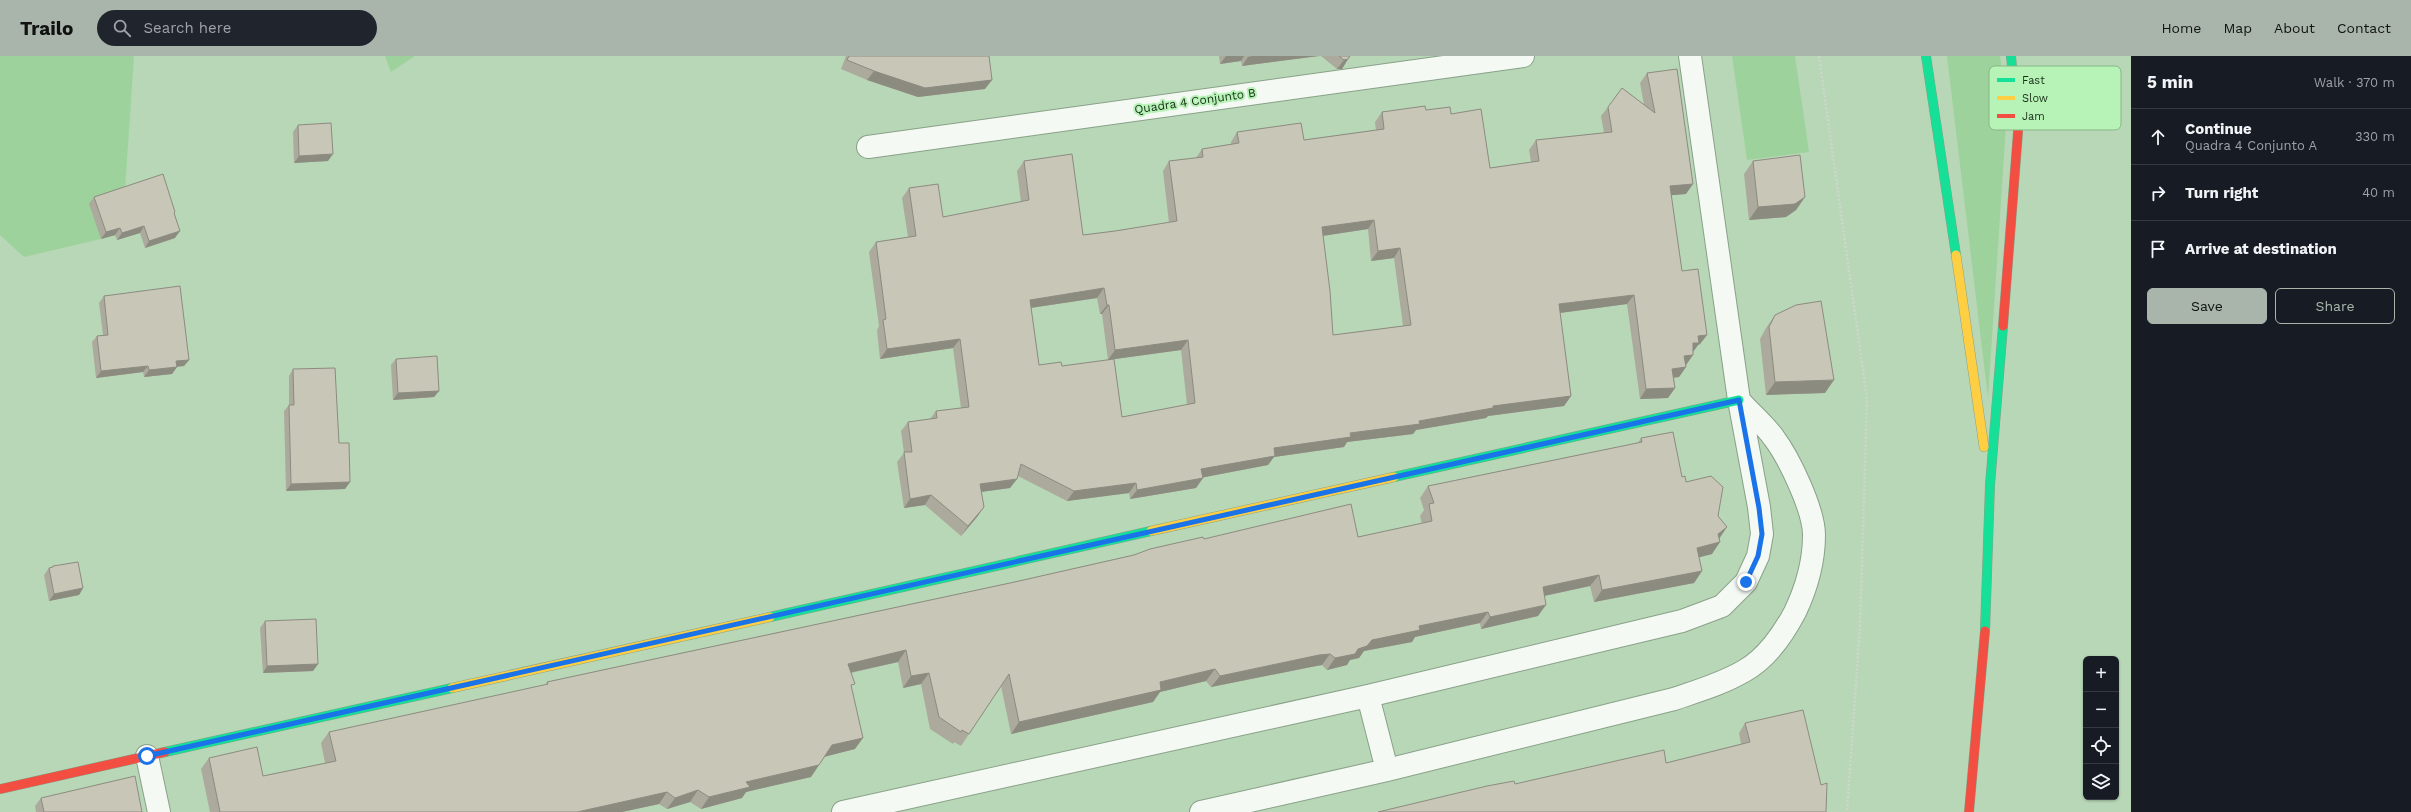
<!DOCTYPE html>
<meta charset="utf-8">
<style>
body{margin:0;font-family:"Work Sans",sans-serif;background:#20242c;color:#f1f3f6}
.controls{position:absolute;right:12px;bottom:12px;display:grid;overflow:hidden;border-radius:6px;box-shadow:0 1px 3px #0004}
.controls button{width:36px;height:36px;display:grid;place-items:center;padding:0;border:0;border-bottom:1px solid #363941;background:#171b24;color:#f1f3f6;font:20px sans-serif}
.stop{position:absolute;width:12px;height:12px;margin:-9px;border:3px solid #1a73e8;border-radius:50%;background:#fff}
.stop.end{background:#1a73e8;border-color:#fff;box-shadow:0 1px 4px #0008}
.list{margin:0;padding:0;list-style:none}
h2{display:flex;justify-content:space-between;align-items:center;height:52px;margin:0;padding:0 16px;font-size:17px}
h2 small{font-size:13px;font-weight:400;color:#9ea1a6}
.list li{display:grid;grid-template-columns:26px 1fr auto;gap:12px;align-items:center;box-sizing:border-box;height:56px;padding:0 16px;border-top:1px solid #363941}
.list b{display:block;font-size:15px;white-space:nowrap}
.list p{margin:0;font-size:13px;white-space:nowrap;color:#9ea1a6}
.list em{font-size:13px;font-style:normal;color:#9ea1a6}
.actions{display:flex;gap:8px;padding:12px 16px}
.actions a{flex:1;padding:9px 0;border:1px solid #a9b5ab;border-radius:6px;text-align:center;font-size:14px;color:#a9b5ab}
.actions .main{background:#a9b5ab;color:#111}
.icon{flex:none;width:22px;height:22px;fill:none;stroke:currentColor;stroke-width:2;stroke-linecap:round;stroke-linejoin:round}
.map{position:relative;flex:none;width:2131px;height:756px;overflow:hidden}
header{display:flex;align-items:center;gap:24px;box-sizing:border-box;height:56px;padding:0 20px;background:#a9b5ab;color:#111}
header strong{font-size:19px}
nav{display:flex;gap:22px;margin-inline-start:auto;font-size:14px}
.search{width:280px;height:36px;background:#20242c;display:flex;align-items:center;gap:10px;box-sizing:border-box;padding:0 14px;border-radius:22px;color:#9ea1a6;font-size:15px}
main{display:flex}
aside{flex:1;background:#171b24}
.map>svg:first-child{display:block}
.green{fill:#9dd29c}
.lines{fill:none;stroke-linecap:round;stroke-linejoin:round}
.street-casing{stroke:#89a188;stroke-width:24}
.fast-casing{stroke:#89a188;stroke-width:10}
.slow-casing{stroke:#89a188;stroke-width:10}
.jam-casing{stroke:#89a188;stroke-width:10}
.path{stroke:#cdd7cc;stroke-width:2.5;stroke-dasharray:2 2;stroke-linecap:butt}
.street{stroke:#f4f9f4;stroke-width:22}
.fast{stroke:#16e098;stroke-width:9}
.slow{stroke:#ffcf43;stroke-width:9}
.jam{stroke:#f24e42;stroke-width:9}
.wall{fill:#acaa9d;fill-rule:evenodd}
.shaded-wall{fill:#8c8b80}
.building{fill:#c8c6b7;stroke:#8c8b80;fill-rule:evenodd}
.route{stroke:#1a73e8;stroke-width:5}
.labels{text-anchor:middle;stroke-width:4;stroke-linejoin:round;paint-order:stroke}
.street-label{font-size:12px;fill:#182e18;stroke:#b7f2b6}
.key{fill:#b7f2b6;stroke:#87b787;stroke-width:1}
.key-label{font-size:11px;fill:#182e18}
</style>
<header>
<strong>Trailo</strong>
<div class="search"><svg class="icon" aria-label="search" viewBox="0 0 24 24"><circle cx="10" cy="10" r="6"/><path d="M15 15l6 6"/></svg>Search here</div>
<nav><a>Home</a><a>Map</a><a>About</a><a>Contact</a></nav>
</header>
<main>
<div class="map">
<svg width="2131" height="756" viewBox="0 0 2131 756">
<rect width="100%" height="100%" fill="#b8d7b6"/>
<path class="green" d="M 0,0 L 134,0 L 122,178 L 24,201 L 0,179 Z
M 385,0 L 415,0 L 391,16 Z
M 1732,0 L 1795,0 L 1809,96 L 1747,104 Z
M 1947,0 L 2000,0 L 2007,54 L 1988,342 Z"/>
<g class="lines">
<g class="street-casing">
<path id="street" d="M 868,91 L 1523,0
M 1368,640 L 1387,714
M 147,700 L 159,756
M 843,756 L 1368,640 L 1682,565 L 1722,550 L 1746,526 L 1758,500 L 1762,478 L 1759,451 L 1739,344 L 1690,0
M 1201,756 L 1387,714 L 1674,643 C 1697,635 1722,628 1744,615 C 1766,603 1784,577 1795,556 C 1806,533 1814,505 1814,479 C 1814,454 1789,402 1774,382 C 1764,368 1750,357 1739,344"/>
</g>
<g class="fast-casing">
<path id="fast" d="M 1926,0 L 1956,199
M 2011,0 L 2016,56
M 1394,421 L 1739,344
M 770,561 L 1151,475
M 1985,575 L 1990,429 L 2003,270
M 165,696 L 452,632"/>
</g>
<g class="slow-casing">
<path id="slow" d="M 1956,199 L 1984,391
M 1151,475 L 1394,421
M 452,632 L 770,561"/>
</g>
<g class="jam-casing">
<path id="jam" d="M 2003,270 L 2018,76 L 2016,56
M 0,733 L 165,696
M 1969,756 L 1985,575"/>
</g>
<path class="path" d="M 1819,0 L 1867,343 L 1860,569 L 1847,756"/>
<use href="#street" class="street"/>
<use href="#fast" class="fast"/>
<use href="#slow" class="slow"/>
<use href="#jam" class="jam"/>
</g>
<path class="wall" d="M 846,0 L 989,0 L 985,33 L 918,41 L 867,24 L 841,13 Z
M 1219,0 L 1319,0 L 1242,10 L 1241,5 L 1220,8 Z
M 1321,0 L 1350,0 L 1342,13 L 1337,13 Z
M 1647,17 L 1686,138 L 1671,139 L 1682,215 L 1707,279 L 1700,288 L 1698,289 L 1693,296 L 1693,299 L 1686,309 L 1686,311 L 1679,321 L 1674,322 L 1675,332 L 1668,342 L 1640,343 L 1627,248 L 1560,257 L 1571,340 L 1564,350 L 1488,360 L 1486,362 L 1416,374 L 1413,378 L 1347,386 L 1344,391 L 1274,401 L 1268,409 L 1203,421 L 1203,422 L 1196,432 L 1130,443 L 1129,437 L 1067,445 L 1018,420 L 1017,423 L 1010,432 L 981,436 L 984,451 L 977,461 L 961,480 L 925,449 L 904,452 L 897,406 L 904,397 L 901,375 L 908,366 L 930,363 L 936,355 L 961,352 L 953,292 L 880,303 L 877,274 L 879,270 L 869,196 L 876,186 L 908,181 L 902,142 L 909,132 L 943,161 L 1021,146 L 1017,115 L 1024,105 L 1083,179 L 1115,175 L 1169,167 L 1163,115 L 1169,105 L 1196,102 L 1202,93 L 1231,88 L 1231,86 L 1237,76 L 1304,84 L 1376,74 L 1375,66 L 1382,56 L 1426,54 L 1451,58 L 1490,112 L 1531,106 L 1529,94 L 1536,84 L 1604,77 L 1601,60 L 1608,51 L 1644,49 L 1640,27 ZM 1368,173 L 1371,205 L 1394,202 L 1403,270 L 1333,279 L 1323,180 ZM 1097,242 L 1100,258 L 1102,258 L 1108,304 L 1062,310 L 1039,309 L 1031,252 ZM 1181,294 L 1187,349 L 1122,361 L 1114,303 Z
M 298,69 L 328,105 L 294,107 L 293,76 Z
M 1753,105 L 1805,141 L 1796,154 L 1786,161 L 1749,164 L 1744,118 Z
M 94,141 L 174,158 L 175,182 L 145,192 L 140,177 L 117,184 L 115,179 L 101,183 L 89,148 Z
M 104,240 L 189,304 L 184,310 L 177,311 L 172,318 L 144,321 L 143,316 L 96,322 L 92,286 L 97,280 L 103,279 L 99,247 Z
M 1775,259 L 1825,337 L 1766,339 L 1760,283 L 1766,272 Z
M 396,303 L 439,335 L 434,341 L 393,344 L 391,309 Z
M 293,313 L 339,387 L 350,426 L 345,433 L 286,435 L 284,355 L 289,349 L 289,320 Z
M 1641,382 L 1682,421 L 1686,426 L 1718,460 L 1719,482 L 1712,498 L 1699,501 L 1702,515 L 1694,527 L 1594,546 L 1590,530 L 1545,540 L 1538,560 L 1481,573 L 1480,567 L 1415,581 L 1412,586 L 1364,595 L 1359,602 L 1350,604 L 1347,609 L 1327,614 L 1322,609 L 1311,611 L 1211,631 L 1206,625 L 1160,636 L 1153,646 L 1011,678 L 1001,630 L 961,690 L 954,686 L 953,688 L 930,673 L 921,628 L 903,632 L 898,606 L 851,617 L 855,693 L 825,700 L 811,721 L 746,736 L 742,742 L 701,753 L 690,746 L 667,753 L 659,748 L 622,756 L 210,756 L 201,713 L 209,702 L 263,720 L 325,707 L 321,687 L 329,676 L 546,629 L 547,626 L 1010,527 L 1204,483 L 1358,481 L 1422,468 L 1420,460 L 1424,454 L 1420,442 L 1428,430 L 1638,387 Z
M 53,510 L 83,532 L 79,539 L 49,545 L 44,519 L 49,512 L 51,512 Z
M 265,565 L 318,608 L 313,615 L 263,617 L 260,572 Z
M 1745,667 L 1826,756 L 1515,728 L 1666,707 L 1741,688 L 1739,677 Z
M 41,742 L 142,756 L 36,756 L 35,750 Z"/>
<path class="shaded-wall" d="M 1226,0 L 1244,0 L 1241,5 L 1220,8 Z
M 1252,0 L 1319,0 L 1242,10 L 1248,1 Z
M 1348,3 L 1342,13 L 1337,13 L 1344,4 Z
M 874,15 L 992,24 L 985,33 L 918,41 L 867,24 Z
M 333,98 L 328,105 L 294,107 L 299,100 Z
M 1693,128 L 1686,138 L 1663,140 L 1670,130 Z
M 1805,141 L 1796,154 L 1786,161 L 1749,164 L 1758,151 Z
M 1374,164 L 1368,173 L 1315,181 L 1322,171 Z
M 144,170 L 140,177 L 117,184 L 122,177 Z
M 120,172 L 115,179 L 101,183 L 106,176 Z
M 180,175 L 175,182 L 145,192 L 149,185 Z
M 1400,192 L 1394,202 L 1371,205 L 1378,195 Z
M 1104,232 L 1097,242 L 1023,253 L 1030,244 Z
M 1634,239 L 1627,248 L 1552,258 L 1559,248 Z
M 1107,249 L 1109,249 L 1102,258 L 1100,258 Z
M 1707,279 L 1700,288 L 1698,289 L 1693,296 L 1686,297 L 1698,280 Z
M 960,283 L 953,292 L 880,303 L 887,293 Z
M 1188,284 L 1181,294 L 1108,304 L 1115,294 Z
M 1693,299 L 1686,309 L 1678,310 L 1684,300 Z
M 189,304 L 184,310 L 171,311 L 176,305 Z
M 148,310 L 143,316 L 96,322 L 101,315 Z
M 177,311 L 172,318 L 144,321 L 149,314 Z
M 1686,311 L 1679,321 L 1666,322 L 1672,313 Z
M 1834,324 L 1825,337 L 1766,339 L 1775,326 Z
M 1675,332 L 1668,342 L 1640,343 L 1646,333 Z
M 439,335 L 434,341 L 393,344 L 398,337 Z
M 1571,340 L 1564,350 L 1488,360 L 1486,362 L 1416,374 L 1413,378 L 1347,386 L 1344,391 L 1274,401 L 1268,409 L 1195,423 L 1201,413 L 1274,392 L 1493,350 Z
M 1203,422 L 1196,432 L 1130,443 L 1137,434 Z
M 1017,423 L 1010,432 L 973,437 L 980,428 Z
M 350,426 L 345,433 L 286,435 L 291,428 Z
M 1136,427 L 1129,437 L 1067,445 L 1074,435 Z
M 931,439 L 925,449 L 904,452 L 910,443 Z
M 984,451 L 977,461 L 961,480 L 968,470 Z
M 1727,471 L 1719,483 L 1720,486 L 1712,498 L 1689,504 L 1697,492 L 1718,478 Z
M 1702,515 L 1694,527 L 1594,546 L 1602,534 Z
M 1599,519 L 1590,530 L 1534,542 L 1543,531 Z
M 83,532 L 79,539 L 49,545 L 54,538 Z
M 1546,549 L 1538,560 L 1481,573 L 1490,561 Z
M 1488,556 L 1480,567 L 1415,581 L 1412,586 L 1364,595 L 1359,602 L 1350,604 L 1347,609 L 1327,614 L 1335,602 L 1358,593 L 1372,584 L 1419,570 Z
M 906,594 L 898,606 L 839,619 L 848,608 Z
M 1330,598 L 1322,609 L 1311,611 L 1211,631 L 1220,620 L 1319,599 Z
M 318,608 L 313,615 L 263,617 L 267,610 Z
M 1215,613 L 1206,625 L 1160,636 L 1153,646 L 1011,678 L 1019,666 L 1160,626 Z
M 929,617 L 921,628 L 903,632 L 911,620 Z
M 863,682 L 855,693 L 824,701 L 832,689 Z
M 819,709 L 811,721 L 746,736 L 742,742 L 701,753 L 709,741 L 746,726 Z
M 698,734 L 690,746 L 667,753 L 675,742 Z
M 667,736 L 659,748 L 622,756 L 577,756 Z"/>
<path class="building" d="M 849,0 L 989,0 L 992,24 L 925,32 L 874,15 L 847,4 Z
M 1339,0 L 1350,0 L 1348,3 L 1344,4 Z
M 1677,13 L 1693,128 L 1670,130 L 1682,215 L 1698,213 L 1707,279 L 1698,280 L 1699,287 L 1693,287 L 1693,299 L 1684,300 L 1686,311 L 1672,313 L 1675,332 L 1646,333 L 1634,239 L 1559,248 L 1571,340 L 1493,350 L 1493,352 L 1419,365 L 1420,368 L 1350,377 L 1351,381 L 1274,392 L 1275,400 L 1201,413 L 1203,422 L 1137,434 L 1136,427 L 1074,435 L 1021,408 L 1017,423 L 980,428 L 984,451 L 968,470 L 931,439 L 910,443 L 904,396 L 912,396 L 908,366 L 937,362 L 936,355 L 969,351 L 960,283 L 887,293 L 883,264 L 886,263 L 876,186 L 916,180 L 909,132 L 938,128 L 943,161 L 1029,144 L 1024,105 L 1072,98 L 1083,179 L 1115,175 L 1177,165 L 1169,105 L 1203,101 L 1202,93 L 1239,87 L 1237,76 L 1301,67 L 1304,84 L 1384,73 L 1382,56 L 1425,50 L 1426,54 L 1450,51 L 1451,58 L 1481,53 L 1490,112 L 1539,105 L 1536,84 L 1612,76 L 1608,51 L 1622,32 L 1655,57 L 1647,17 ZM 1374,164 L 1378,195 L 1400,192 L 1411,269 L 1333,279 L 1330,235 L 1322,171 ZM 1104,232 L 1107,249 L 1109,249 L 1115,294 L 1188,284 L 1195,347 L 1122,361 L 1114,303 L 1062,310 L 1061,306 L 1039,309 L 1030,244 Z
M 331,67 L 333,98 L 299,100 L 298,69 Z
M 1800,99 L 1805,141 L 1795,148 L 1758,151 L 1753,105 Z
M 163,118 L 175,156 L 174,157 L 180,175 L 149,185 L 144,170 L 122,177 L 120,172 L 106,176 L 94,141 Z
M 180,230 L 189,304 L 176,305 L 177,311 L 149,314 L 148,310 L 101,315 L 97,280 L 108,279 L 104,240 Z
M 1821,245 L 1834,324 L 1775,326 L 1769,271 L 1775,259 L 1796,249 Z
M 437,300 L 439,335 L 398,337 L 396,303 Z
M 335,312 L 339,387 L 349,387 L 350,426 L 291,428 L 289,349 L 294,349 L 293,313 Z
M 1673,376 L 1682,421 L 1685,420 L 1686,426 L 1711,420 L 1723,431 L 1718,460 L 1727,471 L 1718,478 L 1720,486 L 1697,492 L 1702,515 L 1602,534 L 1599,519 L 1543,531 L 1546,549 L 1490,561 L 1488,556 L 1419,570 L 1420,574 L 1372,584 L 1367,590 L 1358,593 L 1355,598 L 1335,602 L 1330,598 L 1319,599 L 1220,620 L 1215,613 L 1160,626 L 1161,634 L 1019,666 L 1009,618 L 969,678 L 962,674 L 961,676 L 939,661 L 929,617 L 911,620 L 906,594 L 848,608 L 855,628 L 851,629 L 863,682 L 832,689 L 819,709 L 746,726 L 750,731 L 709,741 L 698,734 L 675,742 L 667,736 L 577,756 L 220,756 L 209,702 L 257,691 L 263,720 L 336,705 L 329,676 L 548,628 L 547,626 L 584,618 L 1010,527 L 1134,499 L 1150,493 L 1203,481 L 1204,483 L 1351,448 L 1358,481 L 1432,465 L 1429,448 L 1434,447 L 1428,430 L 1642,386 L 1641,382 Z
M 78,506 L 83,532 L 54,538 L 49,512 L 53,511 L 53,510 Z
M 316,563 L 318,608 L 267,610 L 265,565 Z
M 1803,654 L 1821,729 L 1827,727 L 1826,756 L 1378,756 L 1487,730 L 1514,725 L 1515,728 L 1664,694 L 1666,707 L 1750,686 L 1745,667 Z
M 135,720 L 142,756 L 44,756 L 41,742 Z"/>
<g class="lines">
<path class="route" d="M 147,700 L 1739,344 L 1759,452 L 1762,478 L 1758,500 L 1746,526"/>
</g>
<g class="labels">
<g class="street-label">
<text transform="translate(1195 45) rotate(-8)" y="4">Quadra 4 Conjunto B</text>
</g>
</g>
<rect x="1989" y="10" width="132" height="64" rx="6" class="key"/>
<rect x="1997" y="22" width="18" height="4" fill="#16e098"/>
<rect x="1997" y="40" width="18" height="4" fill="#ffcf43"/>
<rect x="1997" y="58" width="18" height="4" fill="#f24e42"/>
<g class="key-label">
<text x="2022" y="28">Fast</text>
<text x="2022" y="46">Slow</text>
<text x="2022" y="64">Jam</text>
</g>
</svg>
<div class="controls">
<button>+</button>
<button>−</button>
<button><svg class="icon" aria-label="locate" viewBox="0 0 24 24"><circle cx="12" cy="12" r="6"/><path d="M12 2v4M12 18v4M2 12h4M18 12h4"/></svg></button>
<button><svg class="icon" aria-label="layers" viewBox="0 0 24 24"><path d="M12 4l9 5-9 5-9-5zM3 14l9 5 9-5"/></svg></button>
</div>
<div class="stop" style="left:147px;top:700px"></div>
<div class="stop end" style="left:1746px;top:526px"></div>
</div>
<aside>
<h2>5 min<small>Walk · 370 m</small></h2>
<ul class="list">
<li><svg class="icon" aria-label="ahead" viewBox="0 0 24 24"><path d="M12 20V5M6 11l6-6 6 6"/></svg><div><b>Continue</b><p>Quadra 4 Conjunto A</p></div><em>330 m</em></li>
<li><svg class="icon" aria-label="right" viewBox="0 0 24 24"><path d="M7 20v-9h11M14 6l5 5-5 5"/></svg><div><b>Turn right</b></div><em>40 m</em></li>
<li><svg class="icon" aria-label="arrive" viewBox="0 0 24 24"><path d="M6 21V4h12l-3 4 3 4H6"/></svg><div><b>Arrive at destination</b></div></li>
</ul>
<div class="actions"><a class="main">Save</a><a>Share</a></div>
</aside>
</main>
